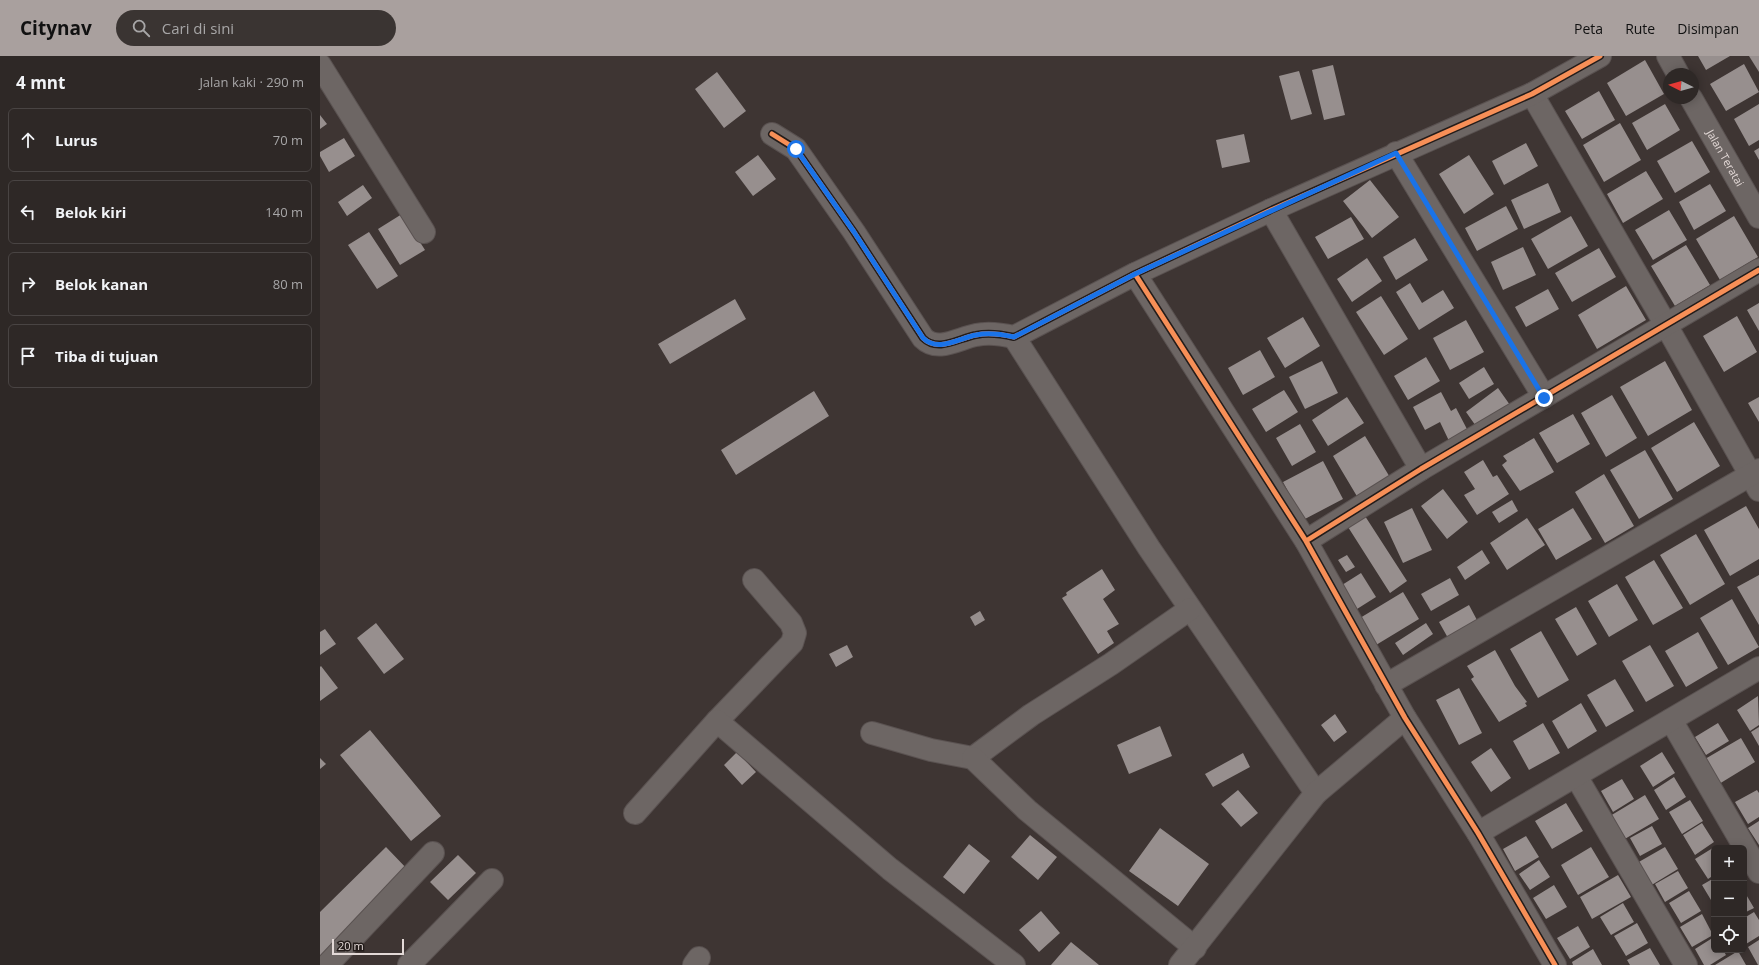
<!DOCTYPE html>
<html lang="id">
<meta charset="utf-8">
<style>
body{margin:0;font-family:"Open Sans",sans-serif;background:#3a3432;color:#f1f3f6}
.controls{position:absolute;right:12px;bottom:12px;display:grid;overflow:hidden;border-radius:6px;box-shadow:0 2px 10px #0003}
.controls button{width:36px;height:36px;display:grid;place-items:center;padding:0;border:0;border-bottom:1px solid #494443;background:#2e2826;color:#f1f3f6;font:20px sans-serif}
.compass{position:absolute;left:1343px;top:12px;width:36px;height:36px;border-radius:50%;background:#2e2826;box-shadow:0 2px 10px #0003;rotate:275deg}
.scale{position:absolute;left:12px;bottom:10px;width:72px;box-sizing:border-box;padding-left:4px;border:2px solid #e3d9d7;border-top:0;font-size:11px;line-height:14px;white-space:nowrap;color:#e3d9d7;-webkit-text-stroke:3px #231c1a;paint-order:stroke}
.stop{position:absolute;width:12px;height:12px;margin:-9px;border:3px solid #1a73e8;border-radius:50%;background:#fff}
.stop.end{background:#1a73e8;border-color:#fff;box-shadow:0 1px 4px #0008}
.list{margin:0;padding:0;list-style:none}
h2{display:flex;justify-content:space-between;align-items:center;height:52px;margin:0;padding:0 16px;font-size:17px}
h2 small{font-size:13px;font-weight:400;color:#a7a6a7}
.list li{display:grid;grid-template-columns:26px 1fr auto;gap:12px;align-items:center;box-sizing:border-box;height:64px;margin:0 8px 8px;padding:0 8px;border:1px solid #494443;border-radius:6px}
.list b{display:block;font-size:15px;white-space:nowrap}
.list em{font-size:13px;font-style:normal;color:#a7a6a7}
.icon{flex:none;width:22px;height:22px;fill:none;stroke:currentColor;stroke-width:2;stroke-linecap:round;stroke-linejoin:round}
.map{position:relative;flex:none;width:1439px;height:909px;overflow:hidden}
header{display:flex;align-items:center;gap:24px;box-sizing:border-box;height:56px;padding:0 20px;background:#a9a09e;color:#111}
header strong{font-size:19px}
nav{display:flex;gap:22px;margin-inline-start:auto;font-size:14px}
.search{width:280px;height:36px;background:#3a3432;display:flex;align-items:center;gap:10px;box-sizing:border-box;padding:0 14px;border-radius:22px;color:#a7a6a7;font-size:15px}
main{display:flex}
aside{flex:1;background:#2e2826}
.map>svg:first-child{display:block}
.building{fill:#978f8e}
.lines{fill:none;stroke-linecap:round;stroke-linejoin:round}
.minor-casing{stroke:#5a5251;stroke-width:24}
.minor{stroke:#6d6664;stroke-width:22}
.cycleway-casing{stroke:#231c1a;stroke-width:8}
.cycleway{stroke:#f78f57;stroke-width:5}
.route{stroke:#1a73e8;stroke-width:5}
.labels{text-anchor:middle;stroke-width:4;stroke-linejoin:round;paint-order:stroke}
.street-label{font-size:11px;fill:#e3d9d7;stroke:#231c1a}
</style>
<header>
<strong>Citynav</strong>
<div class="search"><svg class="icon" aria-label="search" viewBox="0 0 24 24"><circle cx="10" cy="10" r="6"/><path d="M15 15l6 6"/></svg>Cari di sini</div>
<nav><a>Peta</a><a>Rute</a><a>Disimpan</a></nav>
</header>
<main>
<aside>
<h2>4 mnt<small>Jalan kaki · 290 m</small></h2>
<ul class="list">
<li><svg class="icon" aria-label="ahead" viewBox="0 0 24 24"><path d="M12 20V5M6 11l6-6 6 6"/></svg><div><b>Lurus</b></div><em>70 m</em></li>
<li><svg class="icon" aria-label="left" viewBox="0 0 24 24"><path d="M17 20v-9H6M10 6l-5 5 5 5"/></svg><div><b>Belok kiri</b></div><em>140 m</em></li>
<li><svg class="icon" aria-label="right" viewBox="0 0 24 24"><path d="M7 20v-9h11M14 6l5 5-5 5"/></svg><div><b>Belok kanan</b></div><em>80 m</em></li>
<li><svg class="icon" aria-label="arrive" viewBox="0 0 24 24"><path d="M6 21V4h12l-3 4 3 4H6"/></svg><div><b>Tiba di tujuan</b></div></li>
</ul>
</aside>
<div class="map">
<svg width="1439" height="909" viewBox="0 0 1439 909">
<rect width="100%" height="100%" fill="#3e3533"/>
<path class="building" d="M 1378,0 L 1410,0 L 1386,14 Z
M 1429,0 L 1439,0 L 1439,16 Z
M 1325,4 L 1344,38 L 1306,60 L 1287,27 Z
M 1424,8 L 1439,36 L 1406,55 L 1390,28 Z
M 1013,9 L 1025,59 L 1004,64 L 992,14 Z
M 979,15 L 992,58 L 971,64 L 959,20 Z
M 397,16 L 426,55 L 404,72 L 375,33 Z
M 1279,35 L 1295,64 L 1262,83 L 1245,55 Z
M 1345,48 L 1360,74 L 1327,94 L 1312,67 Z
M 1439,48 L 1439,84 L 1429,90 L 1414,63 Z
M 0,59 L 7,68 L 0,73 Z
M 1300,67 L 1321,104 L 1284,126 L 1263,89 Z
M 924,78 L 930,106 L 902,112 L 896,84 Z
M 24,82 L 35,100 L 9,116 L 0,100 L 0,96 Z
M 1372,85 L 1390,116 L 1355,137 L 1337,105 Z
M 1206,87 L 1218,110 L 1184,129 L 1172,105 Z
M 1439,92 L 1439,104 L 1434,95 Z
M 438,99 L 456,123 L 433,140 L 415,116 Z
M 1149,99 L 1174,138 L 1144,158 L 1119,118 Z
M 1326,115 L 1343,143 L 1303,167 L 1287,138 Z
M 1050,124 L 1079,161 L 1052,182 L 1023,145 Z
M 1228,127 L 1241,156 L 1204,173 L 1191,144 Z
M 1390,128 L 1406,155 L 1374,174 L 1359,146 Z
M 43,129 L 52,142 L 27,160 L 18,146 Z
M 1186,150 L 1198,173 L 1157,195 L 1145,172 Z
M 1349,154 L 1367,184 L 1333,204 L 1315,174 Z
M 82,158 L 105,194 L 80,209 L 58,173 Z
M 1251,160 L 1268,190 L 1228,213 L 1211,183 Z
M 1414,160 L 1438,201 L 1400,224 L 1376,183 Z
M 1031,161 L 1044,183 L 1008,203 L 995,181 Z
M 49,176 L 78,220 L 57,233 L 28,189 Z
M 1095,182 L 1108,204 L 1076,224 L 1063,201 Z
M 1366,189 L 1390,229 L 1355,250 L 1331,210 Z
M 1203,191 L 1216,219 L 1183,234 L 1171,206 Z
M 1279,192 L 1296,221 L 1252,246 L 1235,217 Z
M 1047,202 L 1062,225 L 1032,246 L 1017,223 Z
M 1090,227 L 1102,247 L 1123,234 L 1134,252 L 1099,274 L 1076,236 Z
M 1306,230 L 1326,264 L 1277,293 L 1258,259 Z
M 1228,233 L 1239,253 L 1206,271 L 1195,251 Z
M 1061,240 L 1088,283 L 1064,299 L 1036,256 Z
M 415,243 L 426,263 L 350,308 L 338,288 Z
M 1439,247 L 1439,275 L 1427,254 Z
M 1417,260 L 1437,296 L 1404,316 L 1383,280 Z
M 983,261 L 1000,290 L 965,312 L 947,282 Z
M 1146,264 L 1164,296 L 1130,314 L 1113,282 Z
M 940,294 L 955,321 L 923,339 L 908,312 Z
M 1106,301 L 1120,325 L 1088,344 L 1074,320 Z
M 1002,305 L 1018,337 L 985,353 L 969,321 Z
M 1345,305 L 1372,354 L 1328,380 L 1300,331 Z
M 1164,311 L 1174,328 L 1149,343 L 1139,327 Z
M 1178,332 L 1190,349 L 1158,373 L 1146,356 Z
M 964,334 L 978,356 L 946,376 L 932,353 Z
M 494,335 L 509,360 L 416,419 L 401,394 Z
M 1121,336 L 1131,355 L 1136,352 L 1149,377 L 1130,387 L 1120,366 L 1105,374 L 1093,351 Z
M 1292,339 L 1317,382 L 1286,401 L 1261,357 Z
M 1027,341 L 1044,367 L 1008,390 L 992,364 Z
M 1439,341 L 1439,366 L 1428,347 Z
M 1253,358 L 1270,388 L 1237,407 L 1219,377 Z
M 1374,366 L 1400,410 L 1357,436 L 1331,392 Z
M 980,368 L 996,396 L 972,410 L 956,382 Z
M 1045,380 L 1071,423 L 1038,442 L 1013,400 Z
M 1214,382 L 1234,416 L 1200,435 L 1182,409 L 1187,405 L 1183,400 Z
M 1325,394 L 1353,443 L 1319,463 L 1290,414 Z
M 1163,404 L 1173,421 L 1177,419 L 1189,438 L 1157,459 L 1144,439 L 1155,433 L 1144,416 Z
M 1003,405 L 1023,443 L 983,464 L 963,426 Z
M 1284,418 L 1314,470 L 1285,487 L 1255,436 Z
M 1123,433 L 1148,466 L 1127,483 L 1101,450 Z
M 1192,444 L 1198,455 L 1179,467 L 1172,456 Z
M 1426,450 L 1439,473 L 1439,503 L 1410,520 L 1384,474 Z
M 1092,452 L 1112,494 L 1083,507 L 1064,466 Z
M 1253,452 L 1272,483 L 1236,504 L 1218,473 Z
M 1045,460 L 1087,525 L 1070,537 L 1028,471 Z
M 1207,462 L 1225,489 L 1187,514 L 1170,487 Z
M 1376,478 L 1405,528 L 1370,549 L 1340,499 Z
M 1162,494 L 1170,507 L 1145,524 L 1137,511 Z
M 1027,499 L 1035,511 L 1026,516 L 1018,504 Z
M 1334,504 L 1363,552 L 1333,569 L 1305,521 Z
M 782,513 L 795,534 L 783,543 L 799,568 L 787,575 L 794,587 L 778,598 L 742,542 L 747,539 L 746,537 L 747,536 Z
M 1041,517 L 1056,541 L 1037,553 L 1022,529 Z
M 1439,519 L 1439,569 L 1417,531 Z
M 1130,522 L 1139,539 L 1111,555 L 1101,538 Z
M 1297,528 L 1318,564 L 1289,581 L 1268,545 Z
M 1083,536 L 1099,563 L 1056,589 L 1040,562 Z
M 1412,543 L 1439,591 L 1408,609 L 1380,562 Z
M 1149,549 L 1158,566 L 1128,582 L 1119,566 Z
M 1256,551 L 1277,588 L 1257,600 L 1235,563 Z
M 660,555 L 665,564 L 655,570 L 650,561 Z
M 56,567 L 84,603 L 64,618 L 37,582 Z
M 1106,567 L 1113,578 L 1083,599 L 1075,587 Z
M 5,573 L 16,588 L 0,599 L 0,576 Z
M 1221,575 L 1249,624 L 1218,642 L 1190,593 Z
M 1378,576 L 1398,612 L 1366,631 L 1345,595 Z
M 527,589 L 533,601 L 516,611 L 509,598 Z
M 1330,589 L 1354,630 L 1326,646 L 1302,605 Z
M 1175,594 L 1195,630 L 1207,646 L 1205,647 L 1207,650 L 1179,666 L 1151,623 L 1154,621 L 1147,610 Z
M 1,610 L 18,632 L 0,645 L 0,611 Z
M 1295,623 L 1314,655 L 1286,671 L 1267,639 Z
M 1139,632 L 1162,677 L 1139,689 L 1116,644 Z
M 1438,640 L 1439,669 L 1430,675 L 1417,654 Z
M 1261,647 L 1277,675 L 1248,693 L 1232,665 Z
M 1015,658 L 1027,676 L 1014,686 L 1001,669 Z
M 1223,667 L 1240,697 L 1209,714 L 1193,685 Z
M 1398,667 L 1409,685 L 1386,699 L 1375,681 Z
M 840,670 L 852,700 L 809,718 L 797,689 Z
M 1439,671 L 1439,690 L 1431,676 Z
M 50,674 L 121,760 L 91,785 L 20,699 Z
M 1421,682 L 1435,706 L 1399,728 L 1385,703 Z
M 1171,692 L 1191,722 L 1171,736 L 1151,706 Z
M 417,696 L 436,716 L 422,729 L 404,709 Z
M 1342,696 L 1355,717 L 1333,731 L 1320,710 Z
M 923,697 L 930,711 L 893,731 L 885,718 Z
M 0,702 L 6,708 L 0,713 Z
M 1354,721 L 1366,741 L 1346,754 L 1334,734 Z
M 1302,723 L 1314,743 L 1293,756 L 1281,735 Z
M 918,734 L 938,757 L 921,771 L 901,748 Z
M 1437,734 L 1439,737 L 1439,761 L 1428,768 L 1415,746 Z
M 1325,739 L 1339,763 L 1303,784 L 1290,760 Z
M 1370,744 L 1383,765 L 1362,778 L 1349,756 Z
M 1246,747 L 1263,775 L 1232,793 L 1215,765 Z
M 1439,765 L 1439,789 L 1428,772 Z
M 1382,767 L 1394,786 L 1375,799 L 1363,779 Z
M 1332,770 L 1342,788 L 1320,800 L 1310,782 Z
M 840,772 L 889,808 L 858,850 L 809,815 Z
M 710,779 L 737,801 L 718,824 L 691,801 Z
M 1206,780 L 1219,801 L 1195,815 L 1183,793 Z
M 649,788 L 670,805 L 644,838 L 623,821 Z
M 1396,790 L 1398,792 L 1394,792 L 1394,819 L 1388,823 L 1375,803 Z
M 66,791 L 90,816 L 0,905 L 0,856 Z
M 1271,791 L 1289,821 L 1258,839 L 1241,809 Z
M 1345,791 L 1358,813 L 1330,830 L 1317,807 Z
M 138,799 L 156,817 L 128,844 L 110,826 Z
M 1219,804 L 1230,821 L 1210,834 L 1199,818 Z
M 1358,815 L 1368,832 L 1345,846 L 1335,828 Z
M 1298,819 L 1311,841 L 1272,863 L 1260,841 Z
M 1394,822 L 1394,849 L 1382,829 Z
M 1234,829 L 1247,851 L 1226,863 L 1213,842 Z
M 1369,835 L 1381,855 L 1361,867 L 1349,847 Z
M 1424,835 L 1434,852 L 1424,857 Z
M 1303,847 L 1314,866 L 1291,879 L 1280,861 Z
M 721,855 L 740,877 L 719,896 L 699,874 Z
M 1434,856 L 1439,864 L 1439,880 L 1426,888 L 1424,885 L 1424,862 Z
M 1382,858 L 1393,879 L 1372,891 L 1360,871 Z
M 1317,867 L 1328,887 L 1306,900 L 1294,880 Z
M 1258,870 L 1270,891 L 1250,903 L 1237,882 Z
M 1394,881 L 1394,894 L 1403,894 L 1406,899 L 1390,909 L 1384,909 L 1375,893 Z
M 1439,884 L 1439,909 L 1438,909 L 1428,891 Z
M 751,886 L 779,909 L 731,909 Z
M 1330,892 L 1340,909 L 1310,909 L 1307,904 Z
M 1273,893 L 1282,909 L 1253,909 L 1252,906 Z
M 1418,895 L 1426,909 L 1395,909 Z"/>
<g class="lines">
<g class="minor-casing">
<g id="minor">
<path d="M 1348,0 L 1358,18"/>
<path d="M 0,9 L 104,176"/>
<path d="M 1212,38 L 1346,269 L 1439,434"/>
<path id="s1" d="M 1371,42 L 1439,161"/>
<path d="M 452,78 L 476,93 L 534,176 L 603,282 C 618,297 639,282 656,279 C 669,276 681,278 694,281 L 815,218 L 951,154 L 1212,38 L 1280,0"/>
<path d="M 1076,97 L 1224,341"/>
<path d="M 951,154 L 1101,413"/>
<path d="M 815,218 L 986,485 L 1085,662 L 1158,777 L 1235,909"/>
<path d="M 694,281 L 829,492 L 996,737"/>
<path d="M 986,485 L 1101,413 L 1439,214"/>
<path d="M 1066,629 L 1439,414"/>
<path d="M 1351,664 L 1439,816"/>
<path d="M 397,665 L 472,587 L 475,577 L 471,567 L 434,524"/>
<path d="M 552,677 L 611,694 L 653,702 L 711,659 L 791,608 L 870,553"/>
<path d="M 653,702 L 707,754 L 875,892"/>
<path d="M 1256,720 L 1366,909"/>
<path d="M 315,757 L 397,665 L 570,813 L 694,909"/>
<path d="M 1158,777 L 1439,612"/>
<path d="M 7,909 L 113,797"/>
<path d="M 89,909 L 172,824"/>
<path d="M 374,909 L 379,902"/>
<path d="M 860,909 L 996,737 L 1085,662"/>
</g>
</g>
<use href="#minor" class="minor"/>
<g class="cycleway-casing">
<path id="cycleway" d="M 452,78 L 476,93 L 534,176 L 603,282 C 618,297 639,282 656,279 C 669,276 681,278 694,281 L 815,218 L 951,154 L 1212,38 L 1280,0
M 815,218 L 986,485 L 1085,662 L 1158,777 L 1235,909
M 986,485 L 1101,413 L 1439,214"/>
</g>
<use href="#cycleway" class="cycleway"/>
</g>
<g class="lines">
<path class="route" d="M 476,93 L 534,176 L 603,282 C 618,297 639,282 656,279 C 669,276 681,278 694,281 L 815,218 L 1076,97 L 1224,342"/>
</g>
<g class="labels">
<g class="street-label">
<text dy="4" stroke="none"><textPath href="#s1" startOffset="69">Jalan Teratai</textPath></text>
</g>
</g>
</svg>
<div class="controls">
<button>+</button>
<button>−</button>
<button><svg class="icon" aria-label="locate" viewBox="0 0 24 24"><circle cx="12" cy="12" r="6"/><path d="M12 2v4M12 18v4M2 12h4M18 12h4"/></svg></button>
</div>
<svg class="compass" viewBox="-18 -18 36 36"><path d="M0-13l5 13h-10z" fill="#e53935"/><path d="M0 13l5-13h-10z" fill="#a7a6a7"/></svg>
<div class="scale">20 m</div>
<div class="stop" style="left:476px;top:93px"></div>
<div class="stop end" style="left:1224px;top:342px"></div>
</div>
</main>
